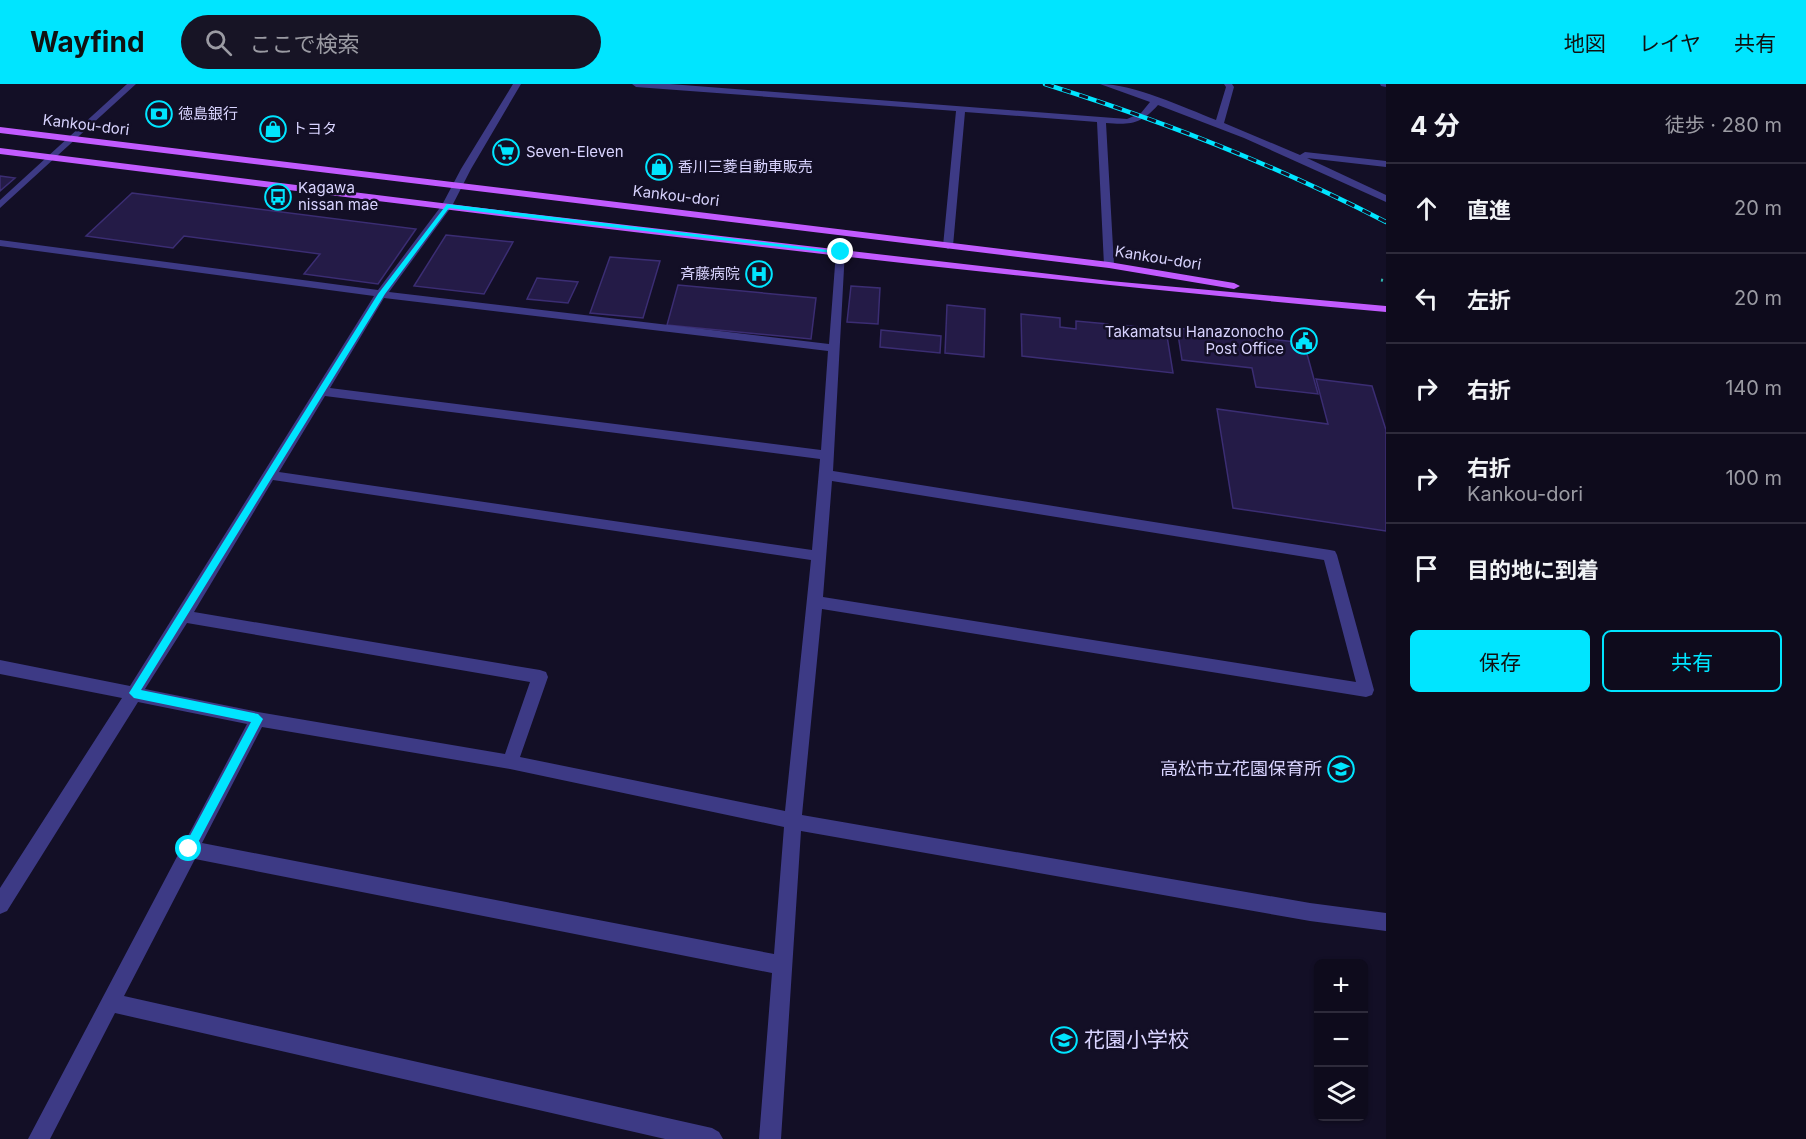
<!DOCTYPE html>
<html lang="ja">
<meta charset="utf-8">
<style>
body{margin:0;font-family:Inter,"Noto Sans JP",sans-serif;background:#171425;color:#f1f3f6}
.controls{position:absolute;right:18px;bottom:18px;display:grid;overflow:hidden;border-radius:9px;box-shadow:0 2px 4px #0004}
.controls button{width:54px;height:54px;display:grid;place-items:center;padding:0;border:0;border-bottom:2px solid #2e2b3b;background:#0e0b1c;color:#f1f3f6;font:30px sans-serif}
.stop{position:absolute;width:18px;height:18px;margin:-14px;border:4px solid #00e5ff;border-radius:50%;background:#fff}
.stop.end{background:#00e5ff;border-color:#fff;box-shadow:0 2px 6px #0008}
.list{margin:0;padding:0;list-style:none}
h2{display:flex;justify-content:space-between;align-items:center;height:78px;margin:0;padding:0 24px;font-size:26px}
h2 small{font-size:20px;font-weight:400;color:#9b9ba3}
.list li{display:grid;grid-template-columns:39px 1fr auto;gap:18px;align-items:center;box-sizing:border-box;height:90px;padding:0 24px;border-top:2px solid #2e2b3b}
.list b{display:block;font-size:22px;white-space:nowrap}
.list p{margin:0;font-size:20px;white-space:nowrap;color:#9b9ba3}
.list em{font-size:20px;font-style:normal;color:#9b9ba3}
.actions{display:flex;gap:12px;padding:18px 24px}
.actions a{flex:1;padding:14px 0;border:2px solid #00e5ff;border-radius:9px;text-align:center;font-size:21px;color:#00e5ff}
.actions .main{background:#00e5ff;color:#111}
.icon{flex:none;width:33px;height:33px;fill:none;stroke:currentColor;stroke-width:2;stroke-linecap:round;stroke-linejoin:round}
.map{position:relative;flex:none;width:1386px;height:1055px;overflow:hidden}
header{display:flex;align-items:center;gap:36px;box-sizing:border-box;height:84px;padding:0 30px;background:#00e5ff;color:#111}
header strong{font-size:28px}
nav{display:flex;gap:33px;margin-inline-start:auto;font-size:21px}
.search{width:420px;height:54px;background:#171425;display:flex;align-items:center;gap:15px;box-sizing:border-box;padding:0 21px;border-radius:33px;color:#9b9ba3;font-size:22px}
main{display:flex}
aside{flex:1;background:#0e0b1c}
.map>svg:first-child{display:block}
.building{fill:#241b47;stroke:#3b2d73;stroke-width:1.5}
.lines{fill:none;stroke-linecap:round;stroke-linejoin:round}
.path{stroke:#2fb8b0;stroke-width:3;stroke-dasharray:2 4;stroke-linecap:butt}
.minor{fill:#3d3a85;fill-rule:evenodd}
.major{fill:#c25bff;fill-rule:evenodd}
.rail-casing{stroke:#00e5ff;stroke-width:4.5}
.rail{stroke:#130f26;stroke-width:3;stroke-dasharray:9;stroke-linecap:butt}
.route{fill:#00e5ff}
.labels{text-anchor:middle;stroke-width:5;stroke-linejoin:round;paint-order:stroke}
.far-poi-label{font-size:15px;fill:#d9d4ff;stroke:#130f26;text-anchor:start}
.far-street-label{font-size:15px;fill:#d9d4ff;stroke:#130f26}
.poi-label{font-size:18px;fill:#d9d4ff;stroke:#130f26;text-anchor:end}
.near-poi-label{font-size:21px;fill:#d9d4ff;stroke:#130f26;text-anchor:start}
</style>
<header>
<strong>Wayfind</strong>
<div class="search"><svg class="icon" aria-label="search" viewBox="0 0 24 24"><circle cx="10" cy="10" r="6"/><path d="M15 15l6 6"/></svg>ここで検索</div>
<nav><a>地図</a><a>レイヤ</a><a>共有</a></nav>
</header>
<main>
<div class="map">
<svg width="1386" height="1055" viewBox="0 0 1386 1055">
<rect width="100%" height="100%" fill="#130f26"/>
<path class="building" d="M 0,92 L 15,94 L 0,107 Z
M 132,109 L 416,145 L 378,200 L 304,190 L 320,170 L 184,152 L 173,164 L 86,152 Z
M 446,151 L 513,158 L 484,210 L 414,202 Z
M 610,173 L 660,177 L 643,234 L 590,229 Z
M 537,194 L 578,198 L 568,219 L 527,215 Z
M 678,201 L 816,214 L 811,255 L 667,241 Z
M 851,202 L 880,204 L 878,240 L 847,238 Z
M 947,221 L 985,225 L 984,273 L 945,269 Z
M 1021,230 L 1060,234 L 1060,243 L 1076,245 L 1076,237 L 1108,240 L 1109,249 L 1123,250 L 1122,241 L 1166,246 L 1173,289 L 1022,272 Z
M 1177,244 L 1304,259 L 1318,310 L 1256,303 L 1252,284 L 1182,276 Z
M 881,246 L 941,252 L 940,269 L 880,263 Z
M 1316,295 L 1372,302 L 1386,346 L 1386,447 L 1233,424 L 1217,325 L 1328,340 Z"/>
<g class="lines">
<path class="path" d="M 1381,196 L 1386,197"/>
<path class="minor" d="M 127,0 L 136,0 L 0,124 L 0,116 Z
M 513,0 L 521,0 L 471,85 L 452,122 L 389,208 L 829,260 L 836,168 L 837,166 L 845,166 L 833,387 L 1330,466 L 1335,467 L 1337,471 L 1374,606 L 1372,611 L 1366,613 L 822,525 L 802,731 L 1310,819 L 1386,829 L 1386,847 L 1310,837 L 801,747 L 781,1055 L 759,1055 L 772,889 L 195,775 L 124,912 L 712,1044 L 719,1048 L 723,1055 L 665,1055 L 115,929 L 50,1055 L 28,1055 L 247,640 L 138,618 L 7,827 L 0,830 L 0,804 L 122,614 L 0,590 L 0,576 L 130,602 L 374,212 L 0,162 L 0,156 L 378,206 L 442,121 L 461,85 ZM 384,214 L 828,267 L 821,366 L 330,304 ZM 325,312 L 820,375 L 812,466 L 279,388 ZM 273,396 L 811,476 L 785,727 L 520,673 L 548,593 L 546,588 L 540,586 L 194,528 ZM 832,397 L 1324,476 L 1356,598 L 823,513 ZM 187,539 L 530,598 L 505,670 L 258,628 L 145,605 ZM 262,643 L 510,685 L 784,743 L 774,870 L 202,759 Z
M 632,0 L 670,0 L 1127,35 L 1141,29 L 1150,18 L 1100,0 C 1134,0 1183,23 1216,36 L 1226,3 L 1224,0 L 1232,0 L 1234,3 L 1224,39 L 1300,71 L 1305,68 L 1386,77 L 1386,83 L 1307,74 L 1386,111 L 1386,118 L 1244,54 L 1158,21 C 1141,40 1131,41 1106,39 L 1114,181 L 1109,184 L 1104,181 L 1097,38 L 965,28 L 953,162 L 948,165 L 943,162 L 956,27 L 636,3 Z
M 1380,0 L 1386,0 L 1386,3 L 1381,2 Z"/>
<path class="major" d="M 0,43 L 1109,178 L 1234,199 L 1240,202 L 1234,205 L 1109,184 L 0,49 Z
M 0,64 L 514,128 L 1110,197 L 1386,222 L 1386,228 C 923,186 461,128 0,70 Z"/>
<g class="rail-casing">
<path id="rail" d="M 1045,0 C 1163,37 1276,81 1386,138"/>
</g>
<use href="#rail" class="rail"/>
</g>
<path class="route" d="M 447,120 L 844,168 L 841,170 L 449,124 L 385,210 L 141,606 L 258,630 L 263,635 L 193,768 L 185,768 L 185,761 L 251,638 L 134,614 L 129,609 L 378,210 Z"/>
<defs>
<g id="bank-ring" transform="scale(1.35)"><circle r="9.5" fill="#130f26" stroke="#00e5ff" stroke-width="1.5"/><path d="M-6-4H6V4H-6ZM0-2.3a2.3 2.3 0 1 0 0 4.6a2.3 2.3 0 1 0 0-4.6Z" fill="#00e5ff"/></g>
<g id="shop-ring" transform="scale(1.35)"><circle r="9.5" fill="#130f26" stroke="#00e5ff" stroke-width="1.5"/><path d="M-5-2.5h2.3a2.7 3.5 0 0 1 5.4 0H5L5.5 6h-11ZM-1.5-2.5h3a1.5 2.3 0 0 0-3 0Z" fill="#00e5ff"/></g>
<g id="supermarket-ring" transform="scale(1.35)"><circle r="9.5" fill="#130f26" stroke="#00e5ff" stroke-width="1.5"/><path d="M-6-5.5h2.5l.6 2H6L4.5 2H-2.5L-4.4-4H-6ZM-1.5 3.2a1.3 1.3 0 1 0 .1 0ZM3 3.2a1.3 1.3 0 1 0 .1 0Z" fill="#00e5ff"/></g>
<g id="bus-ring" transform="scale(1.35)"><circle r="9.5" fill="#130f26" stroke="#00e5ff" stroke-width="1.5"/><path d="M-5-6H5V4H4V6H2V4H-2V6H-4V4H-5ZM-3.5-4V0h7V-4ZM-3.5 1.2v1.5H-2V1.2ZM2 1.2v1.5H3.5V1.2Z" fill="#00e5ff"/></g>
<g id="hospital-ring" transform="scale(1.35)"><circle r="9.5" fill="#130f26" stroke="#00e5ff" stroke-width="1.5"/><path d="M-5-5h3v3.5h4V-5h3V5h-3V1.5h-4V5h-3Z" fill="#00e5ff"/></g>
<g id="civic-ring" transform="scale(1.35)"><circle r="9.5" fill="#130f26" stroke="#00e5ff" stroke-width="1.5"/><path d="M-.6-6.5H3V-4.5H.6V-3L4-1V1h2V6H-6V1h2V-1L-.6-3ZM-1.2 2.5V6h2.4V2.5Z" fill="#00e5ff"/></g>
<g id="school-ring" transform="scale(1.35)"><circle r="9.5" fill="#130f26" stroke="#00e5ff" stroke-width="1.5"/><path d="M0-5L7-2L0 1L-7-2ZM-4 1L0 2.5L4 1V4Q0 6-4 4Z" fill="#00e5ff"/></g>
</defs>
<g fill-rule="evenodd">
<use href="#bank-ring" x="159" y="30"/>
<use href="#shop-ring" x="273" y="45"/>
<use href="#supermarket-ring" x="506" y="68"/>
<use href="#shop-ring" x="659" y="83"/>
<use href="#bus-ring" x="278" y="113"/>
<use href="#hospital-ring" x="759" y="190"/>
<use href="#civic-ring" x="1304" y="257"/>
<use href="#school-ring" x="1341" y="685"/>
<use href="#school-ring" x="1064" y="956"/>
</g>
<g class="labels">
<g class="far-poi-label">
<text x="178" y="35">徳島銀行</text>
<text x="292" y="50">トヨタ</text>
<text x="526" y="73">Seven-Eleven</text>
<text x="678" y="88">香川三菱自動車販売</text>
<text x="298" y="109">Kagawa<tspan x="298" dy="17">nissan mae</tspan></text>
<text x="740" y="195" text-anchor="end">斉藤病院</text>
<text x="1284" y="253" text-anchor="end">Takamatsu Hanazonocho<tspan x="1284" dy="17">Post Office</tspan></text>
</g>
<g class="far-street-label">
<text transform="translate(86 41) rotate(7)" y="5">Kankou-dori</text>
<text transform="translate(676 112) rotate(7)" y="5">Kankou-dori</text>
<text transform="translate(1158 174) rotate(9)" y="5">Kankou-dori</text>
</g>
<g class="poi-label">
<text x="1322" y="691">高松市立花園保育所</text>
</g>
<g class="near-poi-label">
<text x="1084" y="963">花園小学校</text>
</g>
</g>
</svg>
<div class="controls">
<button>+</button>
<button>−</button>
<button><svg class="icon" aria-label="layers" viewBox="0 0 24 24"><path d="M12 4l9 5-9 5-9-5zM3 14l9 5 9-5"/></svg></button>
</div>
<div class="stop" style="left:189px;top:765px"></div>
<div class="stop end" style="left:841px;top:168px"></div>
</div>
<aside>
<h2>4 分<small>徒歩 · 280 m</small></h2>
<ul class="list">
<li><svg class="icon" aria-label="ahead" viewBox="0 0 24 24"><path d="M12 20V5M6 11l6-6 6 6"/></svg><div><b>直進</b></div><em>20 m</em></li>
<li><svg class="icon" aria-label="left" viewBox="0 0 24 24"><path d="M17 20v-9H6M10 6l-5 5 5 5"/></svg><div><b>左折</b></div><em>20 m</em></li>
<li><svg class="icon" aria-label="right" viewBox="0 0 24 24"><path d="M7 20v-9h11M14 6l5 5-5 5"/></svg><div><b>右折</b></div><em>140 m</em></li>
<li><svg class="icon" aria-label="right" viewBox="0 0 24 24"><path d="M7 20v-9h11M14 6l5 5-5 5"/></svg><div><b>右折</b><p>Kankou-dori</p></div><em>100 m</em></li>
<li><svg class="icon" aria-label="arrive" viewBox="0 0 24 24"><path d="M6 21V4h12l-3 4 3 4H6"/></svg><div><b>目的地に到着</b></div></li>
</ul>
<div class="actions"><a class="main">保存</a><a>共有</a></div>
</aside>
</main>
